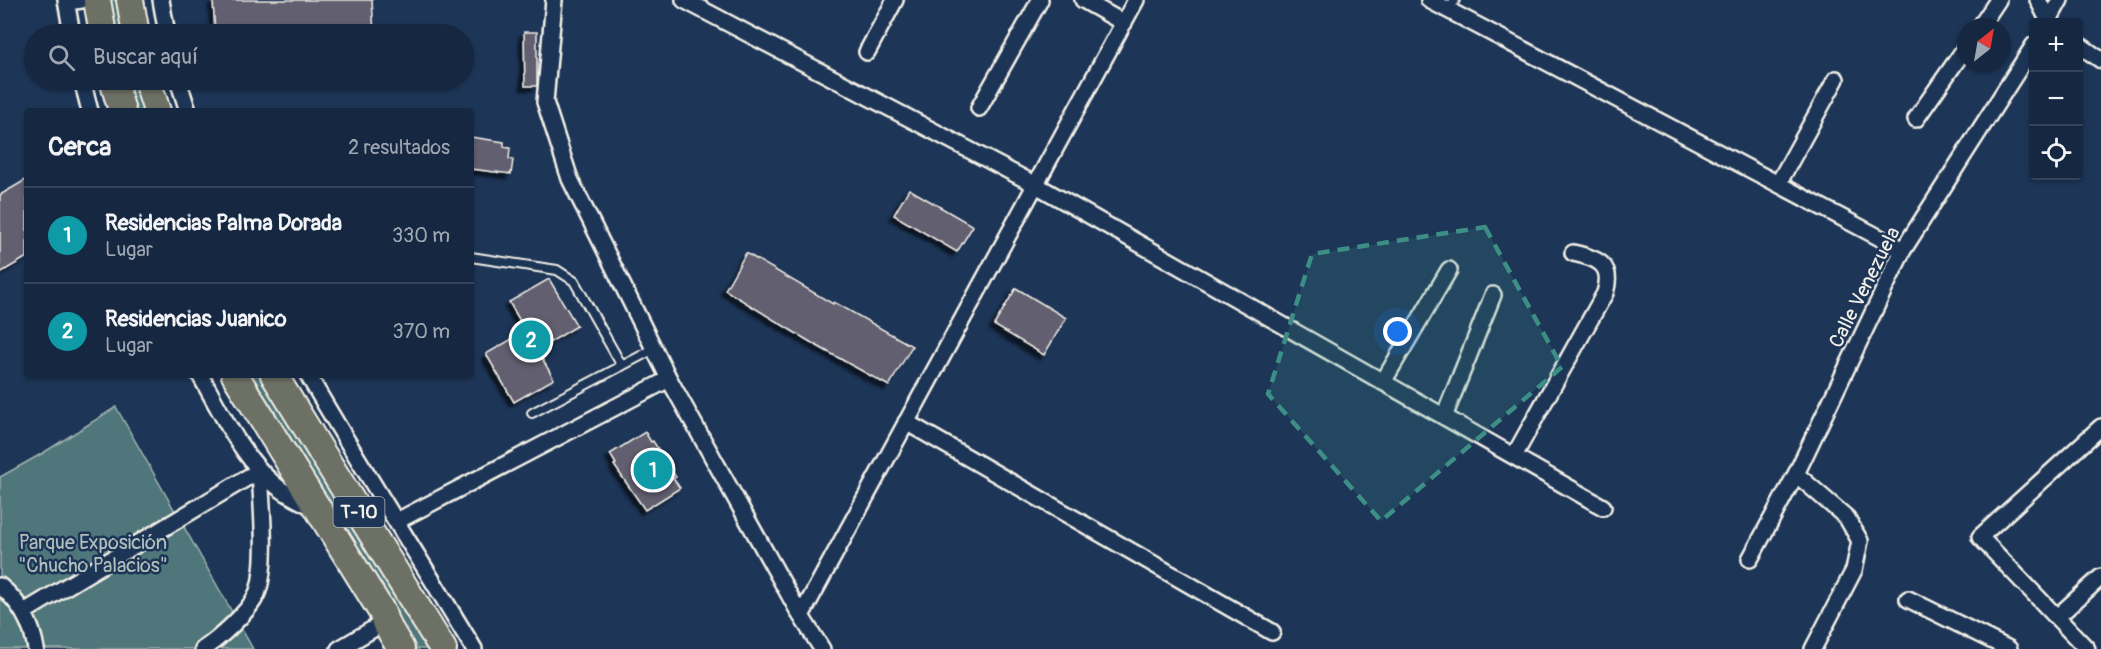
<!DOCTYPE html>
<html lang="es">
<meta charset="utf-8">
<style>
body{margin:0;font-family:Pangolin,sans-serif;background:#23344c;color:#f1f3f6}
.controls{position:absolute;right:18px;top:18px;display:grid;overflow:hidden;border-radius:6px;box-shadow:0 2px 4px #0004}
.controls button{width:54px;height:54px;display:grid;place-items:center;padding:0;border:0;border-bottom:2px solid #35445a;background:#162841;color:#f1f3f6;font:30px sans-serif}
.compass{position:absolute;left:1957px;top:18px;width:54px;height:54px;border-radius:50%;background:#162841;box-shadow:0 2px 4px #0004;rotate:31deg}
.you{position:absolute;left:1398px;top:332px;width:21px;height:21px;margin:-15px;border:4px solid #fff;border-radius:50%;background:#1a73e8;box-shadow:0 0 0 9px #1a73e833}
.badge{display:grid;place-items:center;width:39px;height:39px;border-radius:50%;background:#ff9aa2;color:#fff;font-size:20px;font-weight:700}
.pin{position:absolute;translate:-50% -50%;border:3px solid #fff;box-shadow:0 2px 6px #0006}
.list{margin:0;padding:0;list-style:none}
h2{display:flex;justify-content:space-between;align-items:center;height:78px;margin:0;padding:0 24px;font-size:26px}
h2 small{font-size:20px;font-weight:400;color:#9ea6b1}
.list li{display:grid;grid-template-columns:39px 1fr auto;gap:18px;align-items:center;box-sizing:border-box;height:96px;padding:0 24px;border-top:2px solid #35445a}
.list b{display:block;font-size:22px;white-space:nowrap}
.list p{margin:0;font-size:20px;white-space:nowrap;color:#9ea6b1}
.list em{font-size:20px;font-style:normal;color:#9ea6b1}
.icon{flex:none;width:33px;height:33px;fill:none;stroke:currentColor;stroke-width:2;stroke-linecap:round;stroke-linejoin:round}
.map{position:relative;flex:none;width:2101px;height:649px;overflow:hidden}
.search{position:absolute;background:#162841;box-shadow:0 2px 4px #0004;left:24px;top:24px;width:450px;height:66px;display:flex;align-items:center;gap:15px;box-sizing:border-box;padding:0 21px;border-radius:33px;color:#9ea6b1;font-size:22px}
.panel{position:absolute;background:#162841;box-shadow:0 2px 4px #0004;left:24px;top:108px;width:450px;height:270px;border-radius:6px}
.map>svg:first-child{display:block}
.green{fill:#4f767a;stroke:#a2b4b1;stroke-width:1.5}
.building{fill:#625e70;stroke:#f4f1e8;stroke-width:1.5;filter:url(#shadow)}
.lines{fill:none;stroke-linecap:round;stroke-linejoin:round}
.service-casing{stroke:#f4f1e8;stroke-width:12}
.minor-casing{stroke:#f4f1e8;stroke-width:20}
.trunk-casing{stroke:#f4f1e8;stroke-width:30}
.service{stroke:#1d3557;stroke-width:8}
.minor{stroke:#1d3557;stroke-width:15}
.trunk{stroke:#6c7065;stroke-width:26}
.marked{fill:#3d8f86;fill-opacity:0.2;stroke:#3d8f86;stroke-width:4.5;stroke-dasharray:12 8;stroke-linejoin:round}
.labels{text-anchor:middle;stroke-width:5;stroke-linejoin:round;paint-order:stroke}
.shield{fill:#1d3557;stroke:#b4b9bc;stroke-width:1.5}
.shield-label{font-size:18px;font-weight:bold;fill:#f4f1e8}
.street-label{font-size:20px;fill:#f4f1e8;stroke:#1d3557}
.park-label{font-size:20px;fill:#b2c0bc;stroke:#1d3557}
</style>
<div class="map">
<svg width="2101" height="649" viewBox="0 0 2101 649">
<defs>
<filter id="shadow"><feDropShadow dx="-4.5" dy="4.5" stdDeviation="1.5" flood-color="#0009"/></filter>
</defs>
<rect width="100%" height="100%" fill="#1d3557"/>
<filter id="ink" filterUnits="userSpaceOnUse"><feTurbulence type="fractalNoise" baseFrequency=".0167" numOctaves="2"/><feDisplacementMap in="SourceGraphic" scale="12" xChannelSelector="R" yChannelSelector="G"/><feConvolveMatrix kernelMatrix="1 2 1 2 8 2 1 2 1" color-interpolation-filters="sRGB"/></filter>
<g filter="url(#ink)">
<path class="green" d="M 108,0 L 124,0 L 130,34 L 115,34 Z
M 125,80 L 141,80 L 149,111 L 133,111 Z
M 245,375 L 261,375 L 432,649 L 414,649 Z
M 116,407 L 253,649 L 0,649 L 0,477 L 43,453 Z"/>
<path class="building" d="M 213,0 L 372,0 L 374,34 L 215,34 Z
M 524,32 L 537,32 L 537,86 L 525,86 Z
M 471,137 L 504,142 L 504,147 L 510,148 L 509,159 L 513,160 L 511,174 L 471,169 Z
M 27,179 L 27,257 L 0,273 L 0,195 Z
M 909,189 L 973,226 L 957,252 L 894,215 Z
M 746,253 L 833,304 L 834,302 L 912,346 L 889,386 L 812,343 L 725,290 Z
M 549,279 L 577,326 L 537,350 L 554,379 L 514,402 L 486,354 L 526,331 L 509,302 Z
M 1016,288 L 1066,318 L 1044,355 L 994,325 Z
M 645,432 L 651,442 L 653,441 L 676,477 L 673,478 L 680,488 L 645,510 L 614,465 L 616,464 L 610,454 Z"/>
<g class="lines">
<g class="service-casing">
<path id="service" d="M 1449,11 L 1455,0
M 471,257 L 557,270 L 574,281 L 622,366
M 532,413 L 654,349"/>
</g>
<g class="minor-casing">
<path id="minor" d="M 66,0 L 72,34
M 161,0 L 167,34
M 554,0 L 545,102 L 570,179 L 669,379 L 801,616 L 822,649
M 684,0 L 1036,185 L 1603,507
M 1083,0 L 1124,23
M 1429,0 L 1903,250
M 2038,0 L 2049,22
M 67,2 L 82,0
M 2048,22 L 2060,0
M 1980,27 L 1998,0
M 2078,44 L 2101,60
M 867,52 L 895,0
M 82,80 L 90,111
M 178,80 L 188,111
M 979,108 L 1040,0
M 1916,119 L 1966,47
M 1778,184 L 1836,79
M 200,375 C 221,412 241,456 274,484 C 286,495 301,501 315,508
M 308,375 C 361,467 419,557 474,649
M 1383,382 L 1449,270
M 1444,417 L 1493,295
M 906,422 L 1272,632
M 1514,456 L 1605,293 C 1614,264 1597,258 1573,253
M 1796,474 L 1847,518 L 1860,541 L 1854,570 L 1813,649
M 397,521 L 669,379
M 1750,559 L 1796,474 L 1903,250 L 2034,45
M 0,586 C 20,602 32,624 36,649
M 1908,599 L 2009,649
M 24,612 L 260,470 C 261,502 269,568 256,596 C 248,612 219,639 203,649
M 801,616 L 1136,0
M 2057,617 L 2101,577
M 339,649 L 385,622
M 2087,649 L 1980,537 L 2101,427"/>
</g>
<g class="trunk-casing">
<path id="trunk" d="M 97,0 L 103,34
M 130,0 L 136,34
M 113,80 L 122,111
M 147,80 L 157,111
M 235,375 L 382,612 L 385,622 L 401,649
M 274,375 L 443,649"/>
</g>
<use href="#service" class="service"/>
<use href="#minor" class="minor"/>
<use href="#trunk" class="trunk"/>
</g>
</g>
<path class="marked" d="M 1485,227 L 1562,367 L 1381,521 L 1268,394 L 1312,254 Z"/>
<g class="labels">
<rect class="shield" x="333.5" y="497" width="51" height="30" rx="4.5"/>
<g class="shield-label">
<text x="359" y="518">T-10</text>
</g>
<g class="street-label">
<text transform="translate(1864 287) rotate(-63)" y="7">Calle Venezuela</text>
</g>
<g class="park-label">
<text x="93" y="549">Parque Exposición<tspan x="93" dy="23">"Chucho Palacios"</tspan></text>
</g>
</g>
</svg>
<div class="controls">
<button>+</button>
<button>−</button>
<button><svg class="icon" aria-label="locate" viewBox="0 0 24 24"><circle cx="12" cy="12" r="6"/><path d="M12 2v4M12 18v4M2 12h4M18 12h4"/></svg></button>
</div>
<svg class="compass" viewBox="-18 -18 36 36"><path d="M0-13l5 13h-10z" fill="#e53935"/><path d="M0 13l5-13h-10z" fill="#9ea6b1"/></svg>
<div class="you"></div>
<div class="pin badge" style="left:653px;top:470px;background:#0f9aa8">1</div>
<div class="pin badge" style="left:531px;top:340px;background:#0f9aa8">2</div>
<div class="search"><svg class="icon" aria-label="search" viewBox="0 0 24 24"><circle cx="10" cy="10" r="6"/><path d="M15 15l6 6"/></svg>Buscar aquí</div>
<section class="panel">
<h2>Cerca<small>2 resultados</small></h2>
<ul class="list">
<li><span class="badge" style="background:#0f9aa8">1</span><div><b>Residencias Palma Dorada</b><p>Lugar</p></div><em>330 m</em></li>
<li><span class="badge" style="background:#0f9aa8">2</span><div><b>Residencias Juanico</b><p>Lugar</p></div><em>370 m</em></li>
</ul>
</section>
</div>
